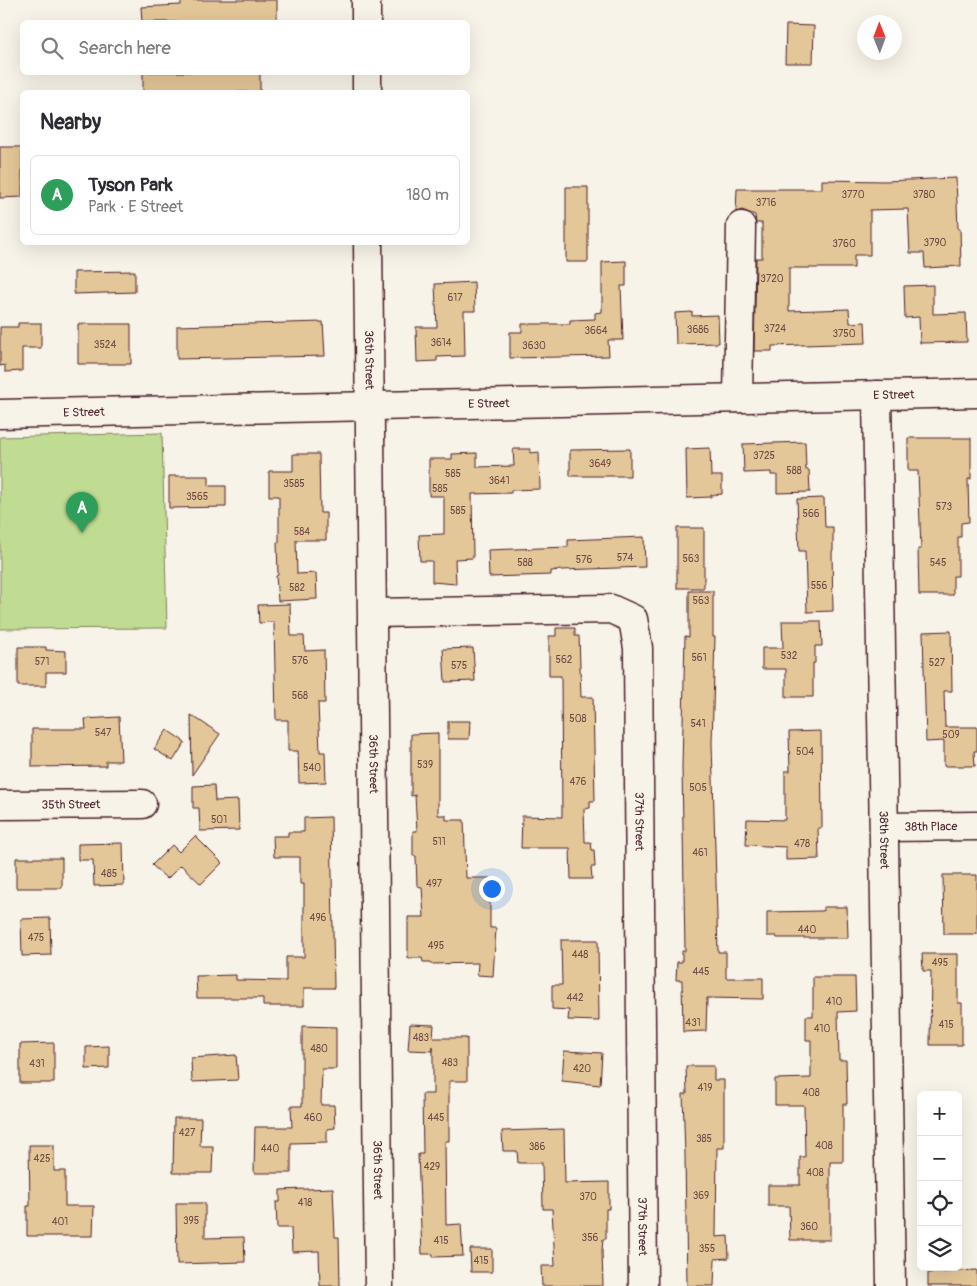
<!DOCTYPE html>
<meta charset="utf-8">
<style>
body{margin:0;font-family:Pangolin,sans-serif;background:#f7f7f7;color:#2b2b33}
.controls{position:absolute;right:15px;bottom:15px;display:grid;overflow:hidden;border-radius:8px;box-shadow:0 5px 20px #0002}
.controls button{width:45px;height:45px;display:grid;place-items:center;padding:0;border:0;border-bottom:1px solid #e1e1e2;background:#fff;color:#2b2b33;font:25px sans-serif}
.compass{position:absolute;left:857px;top:15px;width:45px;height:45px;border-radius:50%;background:#fff;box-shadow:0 5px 20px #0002;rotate:359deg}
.you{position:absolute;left:491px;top:888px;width:18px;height:18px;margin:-12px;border:4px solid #fff;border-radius:50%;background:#1a73e8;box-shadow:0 0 0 8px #1a73e833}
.badge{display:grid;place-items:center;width:32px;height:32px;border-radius:50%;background:#1a73e8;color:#fff;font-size:16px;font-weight:700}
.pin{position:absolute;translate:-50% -41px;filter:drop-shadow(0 1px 2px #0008)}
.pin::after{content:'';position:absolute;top:26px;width:18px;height:15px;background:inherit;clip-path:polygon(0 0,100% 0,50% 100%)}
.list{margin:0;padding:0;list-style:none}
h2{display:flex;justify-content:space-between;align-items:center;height:65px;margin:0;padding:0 20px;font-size:21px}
h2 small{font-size:16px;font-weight:400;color:#7c7c81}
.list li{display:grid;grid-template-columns:32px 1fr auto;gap:15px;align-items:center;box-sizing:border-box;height:80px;margin:0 10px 10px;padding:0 10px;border:1px solid #e1e1e2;border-radius:8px}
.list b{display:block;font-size:19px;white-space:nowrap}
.list p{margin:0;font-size:16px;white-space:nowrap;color:#7c7c81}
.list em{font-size:16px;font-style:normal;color:#7c7c81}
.icon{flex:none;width:28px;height:28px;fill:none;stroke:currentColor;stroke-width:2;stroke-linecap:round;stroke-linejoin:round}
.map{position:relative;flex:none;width:977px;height:1286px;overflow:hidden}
.search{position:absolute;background:#fff;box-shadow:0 5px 20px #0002;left:20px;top:20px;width:450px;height:55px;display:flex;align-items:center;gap:12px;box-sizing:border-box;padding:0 18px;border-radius:8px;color:#7c7c81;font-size:19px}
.panel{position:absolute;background:#fff;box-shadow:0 5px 20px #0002;left:20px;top:90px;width:450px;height:155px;border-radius:8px}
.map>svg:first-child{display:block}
.green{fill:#c0dc93;stroke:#857e5f}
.building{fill:#e4c798;stroke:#4a1f2b}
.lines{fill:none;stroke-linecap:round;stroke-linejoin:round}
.minor-casing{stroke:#4a1f2b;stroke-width:31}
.minor{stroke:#f7f3e8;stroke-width:28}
.labels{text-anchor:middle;stroke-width:4.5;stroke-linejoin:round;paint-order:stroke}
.number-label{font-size:10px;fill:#704946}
.street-label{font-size:12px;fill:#4a1f2b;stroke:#f7f3e8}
</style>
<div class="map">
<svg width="977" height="1286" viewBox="0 0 977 1286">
<rect width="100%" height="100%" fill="#f7f3e8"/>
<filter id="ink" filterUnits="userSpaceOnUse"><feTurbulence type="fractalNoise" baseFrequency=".02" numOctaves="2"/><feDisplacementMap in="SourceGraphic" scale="10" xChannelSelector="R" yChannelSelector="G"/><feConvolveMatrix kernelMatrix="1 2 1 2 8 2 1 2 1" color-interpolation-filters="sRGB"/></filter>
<g filter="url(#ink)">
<path class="green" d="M 162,433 L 167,628 L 0,629 L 0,437 Z"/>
<path class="building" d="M 181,0 L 277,0 L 277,22 L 142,22 L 141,7 L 181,5 Z
M 786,25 L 814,26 L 813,63 L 785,63 Z
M 143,72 L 260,72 L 260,92 L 143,92 Z
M 0,147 L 22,147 L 22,197 L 0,198 Z
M 956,178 L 958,229 L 960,229 L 961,266 L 925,268 L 924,253 L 910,253 L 908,209 L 870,210 L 870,255 L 854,255 L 854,268 L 789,268 L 789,311 L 849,309 L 850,323 L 865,322 L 866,343 L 772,346 L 772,351 L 754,351 L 756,258 L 762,258 L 762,223 L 756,223 L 755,215 L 742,210 L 736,212 L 737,189 L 822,189 L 822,180 L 885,181 Z
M 566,187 L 588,187 L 588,262 L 566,262 Z
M 626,261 L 626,286 L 621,286 L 623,340 L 608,340 L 609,356 L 510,358 L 510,332 L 522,332 L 522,324 L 570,324 L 570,320 L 595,319 L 595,313 L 602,312 L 602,262 Z
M 135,271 L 135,292 L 74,294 L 74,272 Z
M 474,282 L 475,311 L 464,311 L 465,356 L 437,357 L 437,361 L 417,362 L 416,327 L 437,327 L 435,284 Z
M 933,285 L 933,314 L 966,313 L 967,342 L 920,343 L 919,317 L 905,318 L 904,286 Z
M 692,312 L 692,316 L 718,315 L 719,343 L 676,344 L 675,313 Z
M 323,322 L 325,356 L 177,359 L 177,326 Z
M 18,323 L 41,323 L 41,348 L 22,348 L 22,371 L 5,372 L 5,365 L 0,366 L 0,327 L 18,327 Z
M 78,324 L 131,324 L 131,364 L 78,364 Z
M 908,438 L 971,438 L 971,479 L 968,479 L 969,522 L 961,523 L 961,537 L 958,537 L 958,576 L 953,576 L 953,595 L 919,595 L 918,549 L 921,549 L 918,471 L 908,471 Z
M 805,442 L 806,470 L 809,470 L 810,492 L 777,493 L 777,475 L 771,475 L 771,472 L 744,473 L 743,444 Z
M 710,448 L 711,476 L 722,476 L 722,494 L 711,495 L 711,497 L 687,498 L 686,449 Z
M 513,449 L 530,449 L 530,453 L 539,452 L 540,489 L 511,490 L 511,493 L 472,494 L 473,558 L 455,559 L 456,584 L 432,582 L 432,561 L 420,561 L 419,535 L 444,534 L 444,496 L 429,496 L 429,459 L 452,459 L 452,454 L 477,453 L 477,467 L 514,466 Z
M 630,449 L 630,476 L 570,476 L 570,450 Z
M 293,454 L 319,454 L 320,513 L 326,513 L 326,540 L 296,540 L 297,574 L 316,573 L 317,599 L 278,601 L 276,576 L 278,575 L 277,542 L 279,542 L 279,496 L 269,496 L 269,471 L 293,471 Z
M 169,476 L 209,476 L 209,486 L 226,486 L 226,507 L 169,508 Z
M 824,498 L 825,527 L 833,527 L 833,551 L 832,551 L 833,611 L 807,612 L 805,551 L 799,551 L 797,499 Z
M 677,528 L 704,528 L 704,588 L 677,588 Z
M 644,537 L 645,567 L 562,570 L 551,571 L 551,575 L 489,577 L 488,550 L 568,547 L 568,540 Z
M 689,591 L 713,591 L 713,637 L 715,637 L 712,743 L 718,952 L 726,952 L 726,978 L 763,978 L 763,999 L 707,998 L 706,1031 L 683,1032 L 682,980 L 676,980 L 677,962 L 682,962 L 682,951 L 685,951 L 682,767 L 685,636 L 689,637 Z
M 290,604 L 291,636 L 304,636 L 305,651 L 324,650 L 325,703 L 318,703 L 320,752 L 325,752 L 326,782 L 299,783 L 298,751 L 288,751 L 288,720 L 276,720 L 274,622 L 259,623 L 258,605 Z
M 782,621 L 821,621 L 822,646 L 815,646 L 815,663 L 813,663 L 813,697 L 786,697 L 786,669 L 762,669 L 762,648 L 783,648 Z
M 556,628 L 575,628 L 575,636 L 579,636 L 581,697 L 593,697 L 595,801 L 590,801 L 590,808 L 584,809 L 585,842 L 591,842 L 592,850 L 594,850 L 595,867 L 591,867 L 592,879 L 571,879 L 570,848 L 521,848 L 522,816 L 562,817 L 561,676 L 549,676 L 549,636 L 556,636 Z
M 951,631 L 952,691 L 944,691 L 945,727 L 977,727 L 977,751 L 974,751 L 975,766 L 944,766 L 944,741 L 926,742 L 923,632 Z
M 18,647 L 46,647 L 46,650 L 66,651 L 66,672 L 46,672 L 46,686 L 18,686 Z
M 473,648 L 475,681 L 445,682 L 443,649 Z
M 191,715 L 220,734 L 192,775 Z
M 119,717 L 121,761 L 106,761 L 106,766 L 32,767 L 32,729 L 86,729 L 85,719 Z
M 448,721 L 470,721 L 469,739 L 448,739 Z
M 167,730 L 185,742 L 173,761 L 154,749 Z
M 821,731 L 822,828 L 818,828 L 819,859 L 786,860 L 786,847 L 746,845 L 747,819 L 785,820 L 785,771 L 790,771 L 789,732 Z
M 438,733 L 438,815 L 446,815 L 446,820 L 464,820 L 466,878 L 490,878 L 490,928 L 496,928 L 493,976 L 477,975 L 478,963 L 431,964 L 431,962 L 423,962 L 422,958 L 408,958 L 408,917 L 424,917 L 422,887 L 417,886 L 416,856 L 413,856 L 413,831 L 417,831 L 415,795 L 411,796 L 411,734 Z
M 214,785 L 215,801 L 238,800 L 239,830 L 200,831 L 199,808 L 193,808 L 193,786 Z
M 331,817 L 334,988 L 304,988 L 304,1006 L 263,1006 L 263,998 L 197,998 L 196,976 L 236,975 L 236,980 L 286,981 L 286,957 L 304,957 L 304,884 L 300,884 L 300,857 L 274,857 L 273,836 L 288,836 L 288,832 L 304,832 L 304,818 Z
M 195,836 L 222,863 L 201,884 L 181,865 L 167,879 L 152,865 L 172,845 L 179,852 Z
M 123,843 L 124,885 L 94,886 L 93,860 L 78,860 L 78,844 Z
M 16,858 L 62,858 L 62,888 L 16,888 Z
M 943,875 L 977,875 L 977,934 L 944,934 Z
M 823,907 L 847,907 L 848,938 L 777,938 L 776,936 L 767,936 L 767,912 L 823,911 Z
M 50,918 L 51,955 L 22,956 L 21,919 Z
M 561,940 L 598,940 L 599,1021 L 568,1020 L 569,1010 L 552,1009 L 552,985 L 562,985 Z
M 922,954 L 958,954 L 958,1003 L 962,1003 L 962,1045 L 930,1045 L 931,971 L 923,971 Z
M 813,977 L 855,977 L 856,1011 L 838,1012 L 839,1060 L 846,1060 L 847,1104 L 843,1104 L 843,1162 L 830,1162 L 830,1240 L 790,1240 L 789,1206 L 768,1206 L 768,1185 L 800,1185 L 800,1157 L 805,1157 L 804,1105 L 775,1105 L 775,1079 L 811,1078 L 811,1040 L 806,1040 L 806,1016 L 813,1016 Z
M 410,1024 L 434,1025 L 433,1038 L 467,1038 L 467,1081 L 449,1081 L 449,1141 L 445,1141 L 446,1225 L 461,1224 L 463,1256 L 433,1257 L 433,1254 L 422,1254 L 418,1154 L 423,1154 L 422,1094 L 433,1094 L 433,1046 L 433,1051 L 408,1050 Z
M 302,1026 L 336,1027 L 336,1069 L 322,1069 L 321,1105 L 334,1105 L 335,1128 L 327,1129 L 327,1142 L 291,1143 L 291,1173 L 254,1173 L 255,1127 L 292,1127 L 291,1106 L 302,1106 Z
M 54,1043 L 54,1083 L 20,1083 L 20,1044 Z
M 109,1046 L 109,1068 L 86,1069 L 86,1047 Z
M 564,1051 L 602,1053 L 600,1085 L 562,1081 Z
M 236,1055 L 238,1080 L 192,1082 L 191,1058 Z
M 686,1066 L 714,1066 L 714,1080 L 724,1080 L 724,1148 L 717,1148 L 716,1237 L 728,1236 L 729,1258 L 715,1259 L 714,1286 L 687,1286 L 685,1155 L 683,1094 L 687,1094 Z
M 174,1118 L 201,1118 L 200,1146 L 213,1146 L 212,1173 L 173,1173 Z
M 564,1129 L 565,1183 L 609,1182 L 609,1209 L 606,1209 L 606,1239 L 603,1239 L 602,1251 L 603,1286 L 542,1286 L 541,1266 L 555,1266 L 552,1209 L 543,1209 L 542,1163 L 518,1163 L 517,1151 L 503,1151 L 502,1131 Z
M 29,1145 L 54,1145 L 54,1171 L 65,1171 L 65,1206 L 94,1206 L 93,1236 L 27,1236 L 27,1206 L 30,1206 Z
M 333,1188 L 335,1237 L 339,1237 L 340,1286 L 320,1286 L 319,1251 L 292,1252 L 291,1228 L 277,1228 L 276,1202 L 280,1202 L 280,1190 Z
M 176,1203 L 205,1203 L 205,1238 L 244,1237 L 245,1262 L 177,1264 Z
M 470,1249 L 492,1249 L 492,1272 L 471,1272 Z
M 977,1270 L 977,1286 L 928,1286 L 928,1273 Z"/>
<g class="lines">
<g class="minor-casing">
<g id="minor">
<path d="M 366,0 L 366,22"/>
<path d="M 367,72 L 367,92"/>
<path id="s1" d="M 368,242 L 379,1286"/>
<path id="s2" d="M 877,395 L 891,1286"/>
<path d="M 738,398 L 741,226"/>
<path id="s3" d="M 0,414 L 977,393"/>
<path id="s4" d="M 373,613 L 611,609 L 633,619 L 638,648 L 643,1286"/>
<path id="s5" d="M 0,805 L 142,804"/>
<path id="s6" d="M 885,827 L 977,826"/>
</g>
</g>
<use href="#minor" class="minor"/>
</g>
</g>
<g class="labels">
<g class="number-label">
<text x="853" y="198">3770</text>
<text x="924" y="198">3780</text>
<text x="766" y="206">3716</text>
<text x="935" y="246">3790</text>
<text x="844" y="247">3760</text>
<text x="772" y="282">3720</text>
<text x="455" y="301">617</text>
<text x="775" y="332">3724</text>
<text x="698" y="333">3686</text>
<text x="596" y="334">3664</text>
<text x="844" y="337">3750</text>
<text x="441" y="346">3614</text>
<text x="105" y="348">3524</text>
<text x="534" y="349">3630</text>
<text x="764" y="459">3725</text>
<text x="600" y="467">3649</text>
<text x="794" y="474">588</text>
<text x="453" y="477">585</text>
<text x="499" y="484">3641</text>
<text x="294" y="487">3585</text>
<text x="440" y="492">585</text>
<text x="197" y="500">3565</text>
<text x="944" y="510">573</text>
<text x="458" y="514">585</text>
<text x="811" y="517">566</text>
<text x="302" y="535">584</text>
<text x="625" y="561">574</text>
<text x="691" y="562">563</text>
<text x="584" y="563">576</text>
<text x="525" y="566">588</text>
<text x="938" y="566">545</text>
<text x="819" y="589">556</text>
<text x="297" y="591">582</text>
<text x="701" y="604">563</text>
<text x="789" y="659">532</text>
<text x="699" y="661">561</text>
<text x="564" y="663">562</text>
<text x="300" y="664">576</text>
<text x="42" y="665">571</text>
<text x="937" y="666">527</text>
<text x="459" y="669">575</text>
<text x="300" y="699">568</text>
<text x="578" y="722">508</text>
<text x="698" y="727">541</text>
<text x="103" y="736">547</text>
<text x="951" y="738">509</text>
<text x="805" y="755">504</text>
<text x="425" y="768">539</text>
<text x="312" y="771">540</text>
<text x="578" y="785">476</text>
<text x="698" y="791">505</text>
<text x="219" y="823">501</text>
<text x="439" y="845">511</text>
<text x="802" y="847">478</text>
<text x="700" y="856">461</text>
<text x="109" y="877">485</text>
<text x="434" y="887">497</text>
<text x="318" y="921">496</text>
<text x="807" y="933">440</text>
<text x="36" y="941">475</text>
<text x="436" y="949">495</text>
<text x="580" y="958">448</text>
<text x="940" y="966">495</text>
<text x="701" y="975">445</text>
<text x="575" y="1001">442</text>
<text x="834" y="1005">410</text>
<text x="693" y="1026">431</text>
<text x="946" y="1028">415</text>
<text x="822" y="1032">410</text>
<text x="421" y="1041">483</text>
<text x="319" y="1052">480</text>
<text x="450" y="1066">483</text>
<text x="37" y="1067">431</text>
<text x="582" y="1072">420</text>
<text x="705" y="1091">419</text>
<text x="811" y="1096">408</text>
<text x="313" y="1121">460</text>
<text x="436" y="1121">445</text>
<text x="187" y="1136">427</text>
<text x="704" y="1142">385</text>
<text x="824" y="1149">408</text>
<text x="537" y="1150">386</text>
<text x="270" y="1152">440</text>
<text x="42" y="1162">425</text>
<text x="432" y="1170">429</text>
<text x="815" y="1176">408</text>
<text x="701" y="1199">369</text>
<text x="588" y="1200">370</text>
<text x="305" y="1206">418</text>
<text x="191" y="1224">395</text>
<text x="60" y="1225">401</text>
<text x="809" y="1230">360</text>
<text x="590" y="1241">356</text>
<text x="441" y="1244">415</text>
<text x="707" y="1252">355</text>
<text x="481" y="1264">415</text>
</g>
<g class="street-label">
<text dy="4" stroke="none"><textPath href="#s1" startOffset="118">36th Street</textPath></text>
<text dy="4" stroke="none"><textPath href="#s3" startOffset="894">E Street</textPath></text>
<text dy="4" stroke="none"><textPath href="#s3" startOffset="489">E Street</textPath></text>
<text dy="4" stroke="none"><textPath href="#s3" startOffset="84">E Street</textPath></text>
<text dy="4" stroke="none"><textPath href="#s1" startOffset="522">36th Street</textPath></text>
<text dy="4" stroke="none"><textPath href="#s5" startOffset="71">35th Street</textPath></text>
<text dy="4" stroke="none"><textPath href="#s4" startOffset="465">37th Street</textPath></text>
<text dy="4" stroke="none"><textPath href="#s6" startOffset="46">38th Place</textPath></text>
<text dy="4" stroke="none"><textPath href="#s2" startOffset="445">38th Street</textPath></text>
<text dy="4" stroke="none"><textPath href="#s1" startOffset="928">36th Street</textPath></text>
<text dy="4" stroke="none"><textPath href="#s4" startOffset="870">37th Street</textPath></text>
</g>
</g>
</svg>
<div class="controls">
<button>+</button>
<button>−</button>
<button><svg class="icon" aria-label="locate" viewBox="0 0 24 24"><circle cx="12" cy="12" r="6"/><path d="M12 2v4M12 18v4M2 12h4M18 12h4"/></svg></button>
<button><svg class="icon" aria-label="layers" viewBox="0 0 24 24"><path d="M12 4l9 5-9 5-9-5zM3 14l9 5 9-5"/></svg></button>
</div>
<svg class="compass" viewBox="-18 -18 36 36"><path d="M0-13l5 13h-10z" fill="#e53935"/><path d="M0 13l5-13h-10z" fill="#7c7c81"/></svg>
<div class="you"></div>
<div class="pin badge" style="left:82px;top:533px;background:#2e9e5b">A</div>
<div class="search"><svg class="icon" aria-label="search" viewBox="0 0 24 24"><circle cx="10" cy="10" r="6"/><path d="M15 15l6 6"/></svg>Search here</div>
<section class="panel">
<h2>Nearby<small></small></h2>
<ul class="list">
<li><span class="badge" style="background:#2e9e5b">A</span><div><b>Tyson Park</b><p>Park · E Street</p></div><em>180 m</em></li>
</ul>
</section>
</div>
